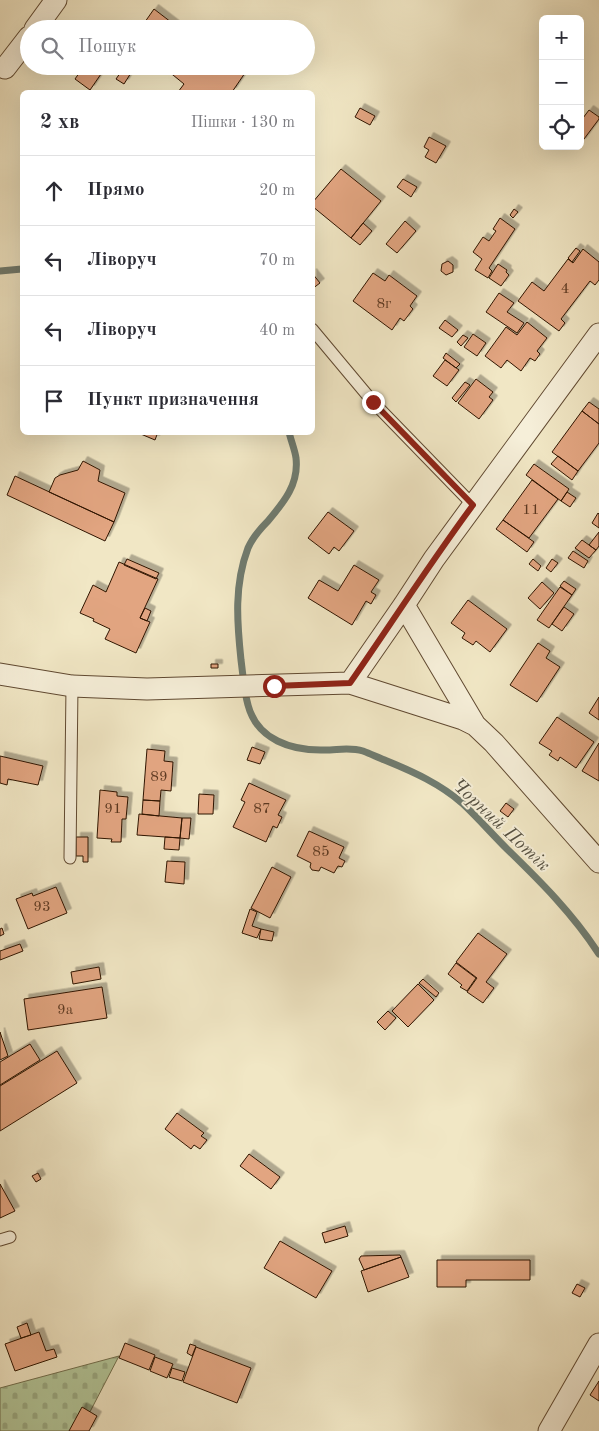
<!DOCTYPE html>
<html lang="uk">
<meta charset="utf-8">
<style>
body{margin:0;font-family:"Old Standard TT",serif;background:#f2f2f3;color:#2b2b33}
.controls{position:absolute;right:15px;top:15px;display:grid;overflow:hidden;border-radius:8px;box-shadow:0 5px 20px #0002}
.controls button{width:45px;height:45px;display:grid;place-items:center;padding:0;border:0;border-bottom:1px solid #e1e1e2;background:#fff;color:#2b2b33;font:25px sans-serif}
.stop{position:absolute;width:15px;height:15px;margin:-11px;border:4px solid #8f2418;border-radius:50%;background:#fff}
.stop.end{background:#8f2418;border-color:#fff;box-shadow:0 1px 5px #0008}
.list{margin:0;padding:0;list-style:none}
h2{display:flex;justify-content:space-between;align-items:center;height:65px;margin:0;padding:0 20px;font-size:21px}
h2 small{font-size:16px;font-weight:400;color:#7c7c81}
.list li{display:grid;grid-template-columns:32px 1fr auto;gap:15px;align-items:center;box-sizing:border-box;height:70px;padding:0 20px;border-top:1px solid #e1e1e2}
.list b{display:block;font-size:19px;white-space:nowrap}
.list em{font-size:16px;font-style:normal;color:#7c7c81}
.icon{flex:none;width:28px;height:28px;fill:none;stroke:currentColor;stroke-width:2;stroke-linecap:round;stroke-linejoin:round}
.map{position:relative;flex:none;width:599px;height:1431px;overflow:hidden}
.search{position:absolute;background:#fff;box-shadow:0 5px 20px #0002;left:20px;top:20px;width:295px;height:55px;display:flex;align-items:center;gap:12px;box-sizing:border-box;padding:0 18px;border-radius:28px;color:#7c7c81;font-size:19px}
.panel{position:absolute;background:#fff;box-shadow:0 5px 20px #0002;left:20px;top:90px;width:295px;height:345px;border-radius:8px}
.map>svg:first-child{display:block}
.cemetery{fill:url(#cemetery-stones);stroke:#716e4d}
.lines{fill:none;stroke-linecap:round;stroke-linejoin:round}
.stream{stroke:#707b6f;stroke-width:7}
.building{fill:#e2a581;stroke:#2f1400;filter:url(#shadow)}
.service-casing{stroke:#604931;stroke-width:13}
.minor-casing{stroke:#604931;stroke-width:23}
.service{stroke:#f6efd9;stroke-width:11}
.minor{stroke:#f6efd9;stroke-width:21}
.route{stroke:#8f2418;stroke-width:6}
.labels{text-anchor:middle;stroke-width:4;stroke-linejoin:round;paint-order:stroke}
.number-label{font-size:15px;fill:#5c3820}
.water-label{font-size:19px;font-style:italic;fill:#555041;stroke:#f6efd9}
</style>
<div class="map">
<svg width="599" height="1431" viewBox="0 0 599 1431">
<defs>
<pattern id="cemetery-stones" width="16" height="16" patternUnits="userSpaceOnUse" patternTransform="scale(1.25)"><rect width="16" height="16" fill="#b3c79a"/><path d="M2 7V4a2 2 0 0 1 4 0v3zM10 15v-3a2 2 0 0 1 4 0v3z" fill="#9aaa83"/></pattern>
<filter id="shadow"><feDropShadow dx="4.5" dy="-4.5" stdDeviation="0" flood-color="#0004"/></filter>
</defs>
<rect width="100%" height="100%" fill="#f1e7c5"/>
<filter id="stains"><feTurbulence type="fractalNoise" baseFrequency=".004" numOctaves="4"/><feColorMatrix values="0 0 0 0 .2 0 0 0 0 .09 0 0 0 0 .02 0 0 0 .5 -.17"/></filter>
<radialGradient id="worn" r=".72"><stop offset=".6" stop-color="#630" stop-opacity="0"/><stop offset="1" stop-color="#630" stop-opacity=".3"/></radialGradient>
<path class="cemetery" d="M 119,1356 L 80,1431 L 0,1431 L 0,1388 Z"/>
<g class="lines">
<path class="stream" d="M 0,271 L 22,269
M 289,432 C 291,441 295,450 296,458 C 299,484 284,502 268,521 C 261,528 252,539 248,548 C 234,585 237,622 241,660 C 243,675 244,691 248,705 C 257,740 292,751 325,750 C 338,750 350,747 363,751 C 371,754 379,758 387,761 C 414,772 440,784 462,803 C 478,818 492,834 507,849 C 541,882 573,914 599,954"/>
</g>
<path class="building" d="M 154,9 L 180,29 L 140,29 Z
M 84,66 L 90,66 L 101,74 L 90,90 L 75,79 Z
M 125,66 L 131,66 L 134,68 L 124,84 L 116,79 Z
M 160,66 L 179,66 L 173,75 Z
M 179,66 L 235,66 L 245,73 L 232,92 L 178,92 L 184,84 L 173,75 Z
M 360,108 L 375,116 L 370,125 L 355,117 Z
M 589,110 L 599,117 L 599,119 L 581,143 L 580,122 Z
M 429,137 L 446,146 L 436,163 L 425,157 L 429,150 L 424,147 Z
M 341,169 L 381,201 L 351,238 L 312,206 L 312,203 Z
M 403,179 L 417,187 L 411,197 L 397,187 Z
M 514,209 L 518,212 L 513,218 L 510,215 Z
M 500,218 L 515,229 L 489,268 L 492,271 L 488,278 L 475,270 L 482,259 L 473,252 L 483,237 L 489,241 L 496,231 L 493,229 Z
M 405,221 L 416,231 L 397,253 L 386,244 Z
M 363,223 L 372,231 L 360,245 L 351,238 Z
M 576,248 L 580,251 L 572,262 L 568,258 Z
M 583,249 L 599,262 L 599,280 L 595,285 L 590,281 L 561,319 L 565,323 L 559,331 L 518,301 L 532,282 L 544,291 L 568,259 L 573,263 Z
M 448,261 L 453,265 L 453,272 L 446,275 L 441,271 L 442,264 Z
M 498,264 L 507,270 L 506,272 L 509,275 L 501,286 L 489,278 Z
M 312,273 L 320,283 L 312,289 Z
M 373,273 L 385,281 L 389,275 L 417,296 L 410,306 L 413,309 L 404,321 L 400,318 L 392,330 L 353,301 Z
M 499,293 L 514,303 L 507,312 L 524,323 L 517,333 L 486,312 Z
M 445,320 L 458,330 L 452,337 L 439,328 Z
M 527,322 L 547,338 L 537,351 L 540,354 L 535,361 L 530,358 L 521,371 L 507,360 L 501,368 L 485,356 L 506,327 L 517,335 Z
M 473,334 L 486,343 L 477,356 L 464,347 Z
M 463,335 L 468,338 L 461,346 L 457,342 Z
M 446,353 L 460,364 L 456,368 L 443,358 Z
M 445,360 L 459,370 L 447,386 L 433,376 Z
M 476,379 L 493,392 L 489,397 L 493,400 L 479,419 L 458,403 Z
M 465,382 L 470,385 L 456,402 L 452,398 Z
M 589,402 L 599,409 L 599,424 L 582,411 Z
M 582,411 L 599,424 L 599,443 L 578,471 L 552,452 Z
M 136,432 L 158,432 L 155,440 Z
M 558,456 L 578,471 L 572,480 L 551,464 Z
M 83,461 L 100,470 L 98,481 L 125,493 L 114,522 L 49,492 L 55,478 L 60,475 L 78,470 Z
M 534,464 L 569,489 L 561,501 L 526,475 Z
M 15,476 L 114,522 L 105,541 L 7,495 Z
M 532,480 L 558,499 L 529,538 L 503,520 Z
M 567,492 L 576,498 L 570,507 L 561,501 Z
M 328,512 L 354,531 L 339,551 L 334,547 L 329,554 L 308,538 Z
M 598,513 L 599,514 L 599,528 L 592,523 Z
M 503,520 L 534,542 L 527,552 L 496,529 Z
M 599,532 L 599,546 L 596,550 L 589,545 Z
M 582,540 L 596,550 L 589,558 L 575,548 Z
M 573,551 L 588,561 L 584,568 L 568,558 Z
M 127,559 L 159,573 L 156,579 L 124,565 Z
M 533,559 L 541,566 L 538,571 L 529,564 Z
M 552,559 L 558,563 L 551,572 L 546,568 Z
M 119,562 L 158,579 L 140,618 L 150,622 L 136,653 L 105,639 L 110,629 L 93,621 L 94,619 L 80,613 L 93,585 L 106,592 Z
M 354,565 L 379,580 L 371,592 L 376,595 L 371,604 L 366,601 L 352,625 L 308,598 L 319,580 L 338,591 Z
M 564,581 L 576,589 L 572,595 L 560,586 Z
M 542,582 L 554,593 L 540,609 L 528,598 Z
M 560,587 L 572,595 L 549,628 L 537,620 Z
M 468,600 L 507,629 L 490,652 L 476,641 L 473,645 L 462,638 L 465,633 L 451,623 Z
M 564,607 L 574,614 L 562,631 L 552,624 Z
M 145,608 L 151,611 L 147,621 L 140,618 Z
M 538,643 L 550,651 L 546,658 L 560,667 L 537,702 L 510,685 Z
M 211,664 L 218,664 L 218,668 L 211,668 Z
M 599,697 L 599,720 L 589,713 Z
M 557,717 L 594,742 L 576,768 L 560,757 L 558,761 L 549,755 L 552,751 L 539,743 Z
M 599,743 L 599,781 L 582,771 Z
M 252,747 L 265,752 L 260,764 L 247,760 Z
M 147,749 L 165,751 L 164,761 L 173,762 L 171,791 L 161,790 L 160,801 L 143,800 Z
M 0,756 L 43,766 L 38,785 L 8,779 L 7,785 L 0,783 Z
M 249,783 L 286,800 L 278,815 L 282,817 L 277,828 L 273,826 L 266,842 L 233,827 L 245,802 L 241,800 Z
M 100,790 L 117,792 L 117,796 L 128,797 L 126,819 L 122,819 L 121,842 L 111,842 L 112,839 L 97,838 Z
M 199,794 L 214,795 L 213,814 L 198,814 Z
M 143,800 L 160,801 L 159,816 L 142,814 Z
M 506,803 L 514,809 L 508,817 L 500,811 Z
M 139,814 L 182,818 L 180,838 L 137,835 Z
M 182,818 L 191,818 L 189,839 L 180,838 Z
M 309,831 L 344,847 L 339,858 L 345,861 L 342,867 L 338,866 L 334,873 L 321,867 L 319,871 L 312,870 L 310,867 L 311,863 L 297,856 Z
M 76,837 L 88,837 L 88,862 L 83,862 L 83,856 L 76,856 Z
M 165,837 L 180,838 L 179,850 L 164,849 Z
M 167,861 L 185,862 L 184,884 L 165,882 Z
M 272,867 L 291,877 L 270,918 L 251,908 Z
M 56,887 L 67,913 L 28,929 L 16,899 L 32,893 L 33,896 Z
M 250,909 L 257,912 L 252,926 L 261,929 L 257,938 L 242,933 Z
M 2,928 L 4,934 L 0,936 L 0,929 Z
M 261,929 L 274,932 L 272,941 L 259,939 Z
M 478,933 L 507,954 L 486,982 L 494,988 L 483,1003 L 467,992 L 477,978 L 456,962 Z
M 20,944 L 23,951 L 0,960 L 0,951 Z
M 456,963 L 476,978 L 467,991 L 460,987 L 462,985 L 448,974 Z
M 99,967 L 101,979 L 73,984 L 71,972 Z
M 423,979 L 439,993 L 436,997 L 419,983 Z
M 418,984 L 434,1000 L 408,1027 L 392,1011 Z
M 102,987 L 107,1018 L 28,1030 L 24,999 Z
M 388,1011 L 396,1018 L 385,1030 L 377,1022 Z
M 0,1032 L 8,1056 L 0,1060 Z
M 30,1044 L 40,1060 L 0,1085 L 0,1062 Z
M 57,1051 L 77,1083 L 0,1131 L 0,1086 Z
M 177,1113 L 204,1133 L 201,1136 L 207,1140 L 200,1149 L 194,1145 L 191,1149 L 165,1129 Z
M 249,1154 L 280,1177 L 271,1189 L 240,1166 Z
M 38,1173 L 41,1179 L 36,1182 L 32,1176 Z
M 0,1184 L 15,1211 L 0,1218 Z
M 345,1226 L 348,1236 L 325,1243 L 322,1233 Z
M 280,1241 L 332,1271 L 316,1298 L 264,1268 Z
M 400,1255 L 401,1257 L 364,1270 L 359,1259 L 361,1256 Z
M 401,1257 L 409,1277 L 368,1292 L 361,1271 Z
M 437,1260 L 530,1260 L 530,1280 L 466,1280 L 466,1287 L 437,1287 Z
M 577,1284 L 585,1288 L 580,1297 L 572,1293 Z
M 27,1323 L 31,1335 L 21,1338 L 17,1327 Z
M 39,1332 L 46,1351 L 54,1349 L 57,1357 L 15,1371 L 5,1344 Z
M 125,1343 L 155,1355 L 149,1370 L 119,1358 Z
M 190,1344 L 196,1346 L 192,1356 L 187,1353 Z
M 196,1347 L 251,1368 L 237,1403 L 183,1382 Z
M 155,1357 L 173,1364 L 167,1378 L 150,1371 Z
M 172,1368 L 185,1372 L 182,1381 L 169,1377 Z
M 599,1381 L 599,1401 L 590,1395 Z
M 82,1407 L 97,1416 L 89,1431 L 69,1431 Z"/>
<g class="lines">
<g class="service-casing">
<path id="service" d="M 312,329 L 373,402 L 473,505
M 70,858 L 72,686
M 0,1240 L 10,1237"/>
</g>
<g class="minor-casing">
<path id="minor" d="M 35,29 L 56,0
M 5,68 L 29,37
M 404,605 L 475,725
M 0,674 L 72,686 L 147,689 L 350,683 L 463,719 L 475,725 L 494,743 L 599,862
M 350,683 L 404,605 L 434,559 L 599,334
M 549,1431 L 599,1344"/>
</g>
<use href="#service" class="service"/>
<use href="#minor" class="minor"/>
</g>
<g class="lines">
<path class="route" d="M 274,686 L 350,683 C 391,624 430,563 473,505 L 373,402"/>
</g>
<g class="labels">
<g class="number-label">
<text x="565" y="293">4</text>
<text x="384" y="308">8г</text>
<text x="531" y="514">11</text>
<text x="159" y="781">89</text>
<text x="113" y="813">91</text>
<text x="262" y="813">87</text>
<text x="321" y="856">85</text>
<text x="42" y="911">93</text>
<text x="65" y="1014">9а</text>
</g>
<g class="water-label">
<text transform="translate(502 824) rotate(43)" y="7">Чорний Потік</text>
</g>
</g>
<rect width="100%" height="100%" filter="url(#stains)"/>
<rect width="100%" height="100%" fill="url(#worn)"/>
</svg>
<div class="controls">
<button>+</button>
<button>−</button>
<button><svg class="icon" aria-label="locate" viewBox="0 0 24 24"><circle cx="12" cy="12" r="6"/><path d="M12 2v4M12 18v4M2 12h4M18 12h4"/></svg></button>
</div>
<div class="stop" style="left:274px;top:686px"></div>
<div class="stop end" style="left:373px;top:402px"></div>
<div class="search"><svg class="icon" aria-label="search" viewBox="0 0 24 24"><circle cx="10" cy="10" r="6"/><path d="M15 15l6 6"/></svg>Пошук</div>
<section class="panel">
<h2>2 хв<small>Пішки · 130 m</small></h2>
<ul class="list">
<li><svg class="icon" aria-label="ahead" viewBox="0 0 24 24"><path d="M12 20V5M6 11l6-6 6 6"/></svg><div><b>Прямо</b></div><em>20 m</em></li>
<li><svg class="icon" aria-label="left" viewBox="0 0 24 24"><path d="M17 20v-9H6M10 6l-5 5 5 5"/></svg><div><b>Ліворуч</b></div><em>70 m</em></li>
<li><svg class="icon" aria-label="left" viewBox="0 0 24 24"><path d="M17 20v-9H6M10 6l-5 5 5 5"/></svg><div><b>Ліворуч</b></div><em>40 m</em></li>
<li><svg class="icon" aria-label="arrive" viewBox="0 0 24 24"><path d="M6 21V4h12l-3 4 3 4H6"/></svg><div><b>Пункт призначення</b></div></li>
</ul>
</section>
</div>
